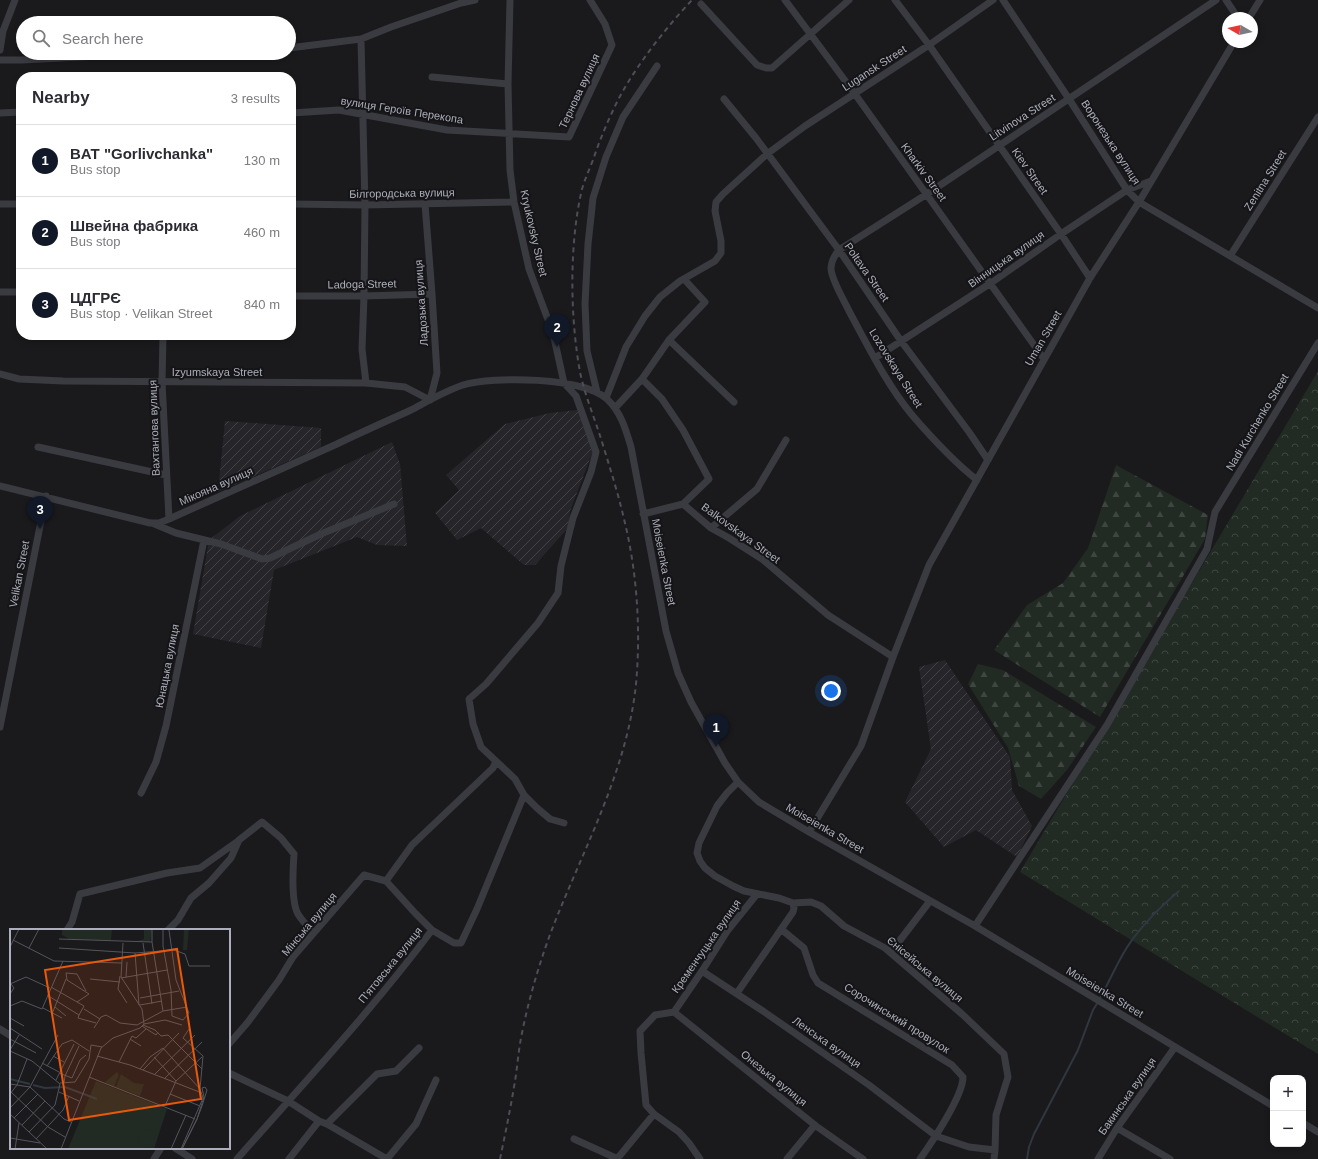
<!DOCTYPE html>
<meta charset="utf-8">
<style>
body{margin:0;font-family:Arial,sans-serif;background:#f2f2f3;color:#2b2b33}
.controls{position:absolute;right:12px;bottom:12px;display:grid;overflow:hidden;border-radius:8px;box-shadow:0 2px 6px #0003}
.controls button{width:36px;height:36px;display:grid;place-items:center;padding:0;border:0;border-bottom:1px solid #e1e1e2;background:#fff;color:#2b2b33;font:20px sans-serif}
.compass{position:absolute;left:1222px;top:12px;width:36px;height:36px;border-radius:50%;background:#fff;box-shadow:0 2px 6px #0003;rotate:279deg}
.you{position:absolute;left:831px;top:691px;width:14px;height:14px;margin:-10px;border:3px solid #fff;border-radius:50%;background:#1a73e8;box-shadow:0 0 0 6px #1a73e833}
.badge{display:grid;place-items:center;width:26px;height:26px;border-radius:50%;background:#111827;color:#fff;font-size:13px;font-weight:700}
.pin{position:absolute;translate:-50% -33px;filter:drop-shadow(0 1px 2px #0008)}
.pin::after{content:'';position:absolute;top:21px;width:14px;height:12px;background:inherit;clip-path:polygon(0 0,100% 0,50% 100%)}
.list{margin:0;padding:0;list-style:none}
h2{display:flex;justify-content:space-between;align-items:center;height:52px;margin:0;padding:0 16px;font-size:17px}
h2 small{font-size:13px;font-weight:400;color:#7c7c81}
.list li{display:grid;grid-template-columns:26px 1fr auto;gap:12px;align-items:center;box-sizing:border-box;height:72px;padding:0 16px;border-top:1px solid #e1e1e2}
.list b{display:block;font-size:15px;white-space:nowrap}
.list p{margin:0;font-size:13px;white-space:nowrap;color:#7c7c81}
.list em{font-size:13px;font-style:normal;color:#7c7c81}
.icon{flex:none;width:22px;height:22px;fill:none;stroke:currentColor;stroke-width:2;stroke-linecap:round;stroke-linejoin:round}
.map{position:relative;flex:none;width:1318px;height:1159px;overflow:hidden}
.search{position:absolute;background:#fff;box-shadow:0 2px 6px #0003;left:16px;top:16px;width:280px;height:44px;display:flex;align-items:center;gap:10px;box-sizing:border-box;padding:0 14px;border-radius:22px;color:#7c7c81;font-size:15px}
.panel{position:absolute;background:#fff;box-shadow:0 2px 6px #0003;left:16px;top:72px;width:280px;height:268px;border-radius:16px}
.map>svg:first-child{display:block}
.industrial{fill:url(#industrial-furrows)}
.forest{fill:url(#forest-firs)}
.park{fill:url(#park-crowns)}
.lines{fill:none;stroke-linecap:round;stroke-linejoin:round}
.stream{stroke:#2f3740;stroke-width:2}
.minor{stroke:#3a3b41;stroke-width:7}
.rail{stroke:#4d4e56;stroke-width:2;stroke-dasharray:5 4;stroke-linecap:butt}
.labels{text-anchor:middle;stroke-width:4;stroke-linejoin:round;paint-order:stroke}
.street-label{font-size:11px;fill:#acafbb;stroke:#151417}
.inset-river{fill:none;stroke:#2f3740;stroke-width:2}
.inset-road{fill:none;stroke:#54555c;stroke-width:1}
.view{fill:#e8590c;fill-opacity:0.15;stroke:#e8590c;stroke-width:2}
.inset-edge{fill:none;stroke:#acafbb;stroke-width:2}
</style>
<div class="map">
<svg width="1318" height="1159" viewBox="0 0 1318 1159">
<defs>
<pattern id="industrial-furrows" width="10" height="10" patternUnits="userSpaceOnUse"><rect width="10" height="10" fill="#262529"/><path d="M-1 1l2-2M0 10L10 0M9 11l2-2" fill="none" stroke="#434246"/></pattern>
<pattern id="forest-firs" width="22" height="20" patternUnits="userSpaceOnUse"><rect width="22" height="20" fill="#212a23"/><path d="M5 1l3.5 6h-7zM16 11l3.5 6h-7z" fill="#3f4641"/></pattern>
<pattern id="park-crowns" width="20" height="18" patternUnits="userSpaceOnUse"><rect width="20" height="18" fill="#212a23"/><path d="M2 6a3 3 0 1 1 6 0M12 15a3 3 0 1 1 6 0" fill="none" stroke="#3f4641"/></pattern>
</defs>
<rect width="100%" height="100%" fill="#1a191c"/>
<path class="industrial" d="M 577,410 L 593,451 L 570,511 L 568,528 L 535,565 L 524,565 L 481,528 L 457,540 L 435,513 L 459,490 L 446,475 L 505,424 L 550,413 Z
M 225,421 L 321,428 L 321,447 L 218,492 Z
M 392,442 L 400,464 L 407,546 L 377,545 L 357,537 L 274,570 L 261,648 L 193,634 L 209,540 L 240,516 Z
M 945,660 L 1010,757 L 1012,790 L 1032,826 L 1017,857 L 976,830 L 944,847 L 905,802 L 931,749 L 919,667 Z"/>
<path class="forest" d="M 1116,465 L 1208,515 L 1205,539 L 1100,717 L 994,650 L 1027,605 L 1063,583 L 1088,548 Z
M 978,664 L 1003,670 L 1096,727 L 1067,770 L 1041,799 L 1019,786 L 1008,748 L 968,684 Z"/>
<path class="park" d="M 1318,371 L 1318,1054 L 1020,872 Z"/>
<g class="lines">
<path class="stream" d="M 1100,998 C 1108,984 1115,968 1123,954 C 1137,929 1158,909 1179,891
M 1027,1159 L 1029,1147 L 1034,1134 L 1078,1050 L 1093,1010 L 1098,1002"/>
<path class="minor" d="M 510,0 L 508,84 L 510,170 L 514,202 L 529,269 L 553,333 L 564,383 L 576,396 L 596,452 L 591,472 L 573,518 L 561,566 L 558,593 L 538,623 L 486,684 L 469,699 L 473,724 L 481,747 L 515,779 L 524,795 L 537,808 L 550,819 L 564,823
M 785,0 L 855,94 L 1044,359
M 895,0 L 929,45 L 1061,234 L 1090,278
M 1003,0 L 1069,99 L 1127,190 L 1139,202 L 1318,308
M 1226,0 L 1238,18
M 701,4 L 757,65 L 766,68 L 772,68 L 849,0
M 1249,18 L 1260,0
M 361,39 L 365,205 L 364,296 L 362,349 L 366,383
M 289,48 L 361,39 L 391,27 L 461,3 L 475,0
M 0,50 L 3,31 L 15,0
M 0,60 L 22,60 L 156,53
M 432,77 L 508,84
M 724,99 L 756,138 L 839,250 L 901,341 L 969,432 L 988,460
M 0,113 L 21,112
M 291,113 L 339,110 L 447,130 L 569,137 L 612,45 L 605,24 L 590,0
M 0,204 L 21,204
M 291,204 L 365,205 L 514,202
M 425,204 L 432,294 L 437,373 L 430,400
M 1230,256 L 1318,117
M 0,292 L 21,292
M 291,296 L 364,296 L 432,294
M 163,335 L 162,382 L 169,519
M 669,340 L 734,402
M 875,358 L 991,283 L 1061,234 L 1127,190 L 1151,181
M 0,374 L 19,379 L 63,381 L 366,383 L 405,387 L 430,400
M 642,379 L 662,399 L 683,430 L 709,479 L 683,504 L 711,528 L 729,538 L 762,559 L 828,615 L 893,657
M 597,392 L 587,351 L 585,304 L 588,244 L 593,198 L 606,157 L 623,117 L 657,66
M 606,398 L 626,347 L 645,316 L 660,297 L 680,281 L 715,261 L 721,253 L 721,241 L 715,211 L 716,202 L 723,194 L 767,154 L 805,126 L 929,45 L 993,0
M 615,408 L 642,379 L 669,340 L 705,302 L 684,279
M 38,447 L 166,475
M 977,480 C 954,462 931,437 912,415 C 887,385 868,346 849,311 C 844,300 832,281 831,269 C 831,261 834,256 839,250 L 927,194 L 1216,0
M 0,486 L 150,523 L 159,523 L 169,519 C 225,494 281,469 337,444 C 362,432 387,421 411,410 C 428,401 445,391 463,385 C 493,376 584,377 607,399 C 621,412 626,430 631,447 L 666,631 L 678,673 L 691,702 L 725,763 L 738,782 L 759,802 L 809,832 L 975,926 L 1273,1106
M 643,514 L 683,504
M 152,523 L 176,533 L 221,544 L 262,559 L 270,558 L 321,534 L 394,504
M 711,528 L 757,489 L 786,440
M 0,727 L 46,496
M 738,782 L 727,793 L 717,806 L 699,843 L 697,853 L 700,861 L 705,868 L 715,876 L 733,886 L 744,891 L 779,898 L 793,903 L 811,902 L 821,906 L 844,926 L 885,948 L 962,1014 L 1004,1054 L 1008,1077 L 996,1115 L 995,1150 L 994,1159
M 141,793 L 156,762 L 166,726 L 204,540
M 809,832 L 861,746 L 893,657 L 929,565 L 1090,278 L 1139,202 L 1234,42
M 386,881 L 412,845 L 493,768 L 496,761
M 975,926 L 1107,725 L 1207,549 L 1215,512 L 1318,343
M 781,929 L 804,948 L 813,975 L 818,983 L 952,1065 L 963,1077 C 963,1096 932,1142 920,1159
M 67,930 L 72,922 L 80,894 L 167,873 L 200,868 L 238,841
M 168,930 L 178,920 L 191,898 L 209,883 L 231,858 L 239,840 L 262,822 L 281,838 L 294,854 C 293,868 291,902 298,914 C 302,921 309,927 313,934
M 891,952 L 930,901
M 702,971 L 763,1011 L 869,1085 L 936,1136 L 969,1147 L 995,1150
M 737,993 L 793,912 L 794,908 L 793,903
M 674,1012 L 816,1126 L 863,1159
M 674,1012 L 655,1015 L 640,1031 L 641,1053 L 646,1105 L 654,1114 L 679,1132 L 689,1143 L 700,1159
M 674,1012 L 702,971 L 728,930 L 757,894
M 0,1029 L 11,1036
M 229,1044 L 248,1022 L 279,980 L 293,957 L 364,875 L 386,881 L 415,913 L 432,930 L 454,943 L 461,943 L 477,909 L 524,795
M 229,1073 L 288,1101 L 319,1121 L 327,1124 L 387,1159
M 1303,1123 L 1318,1132
M 327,1124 L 377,1074 L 396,1071 L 419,1048
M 1117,1128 L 1170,1159
M 574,1139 L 618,1159
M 175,1148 L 192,1159
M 154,1159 L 161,1148
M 237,1159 C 303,1084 372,1010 432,930
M 289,1159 L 319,1121
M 387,1159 L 416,1124 L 436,1080
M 617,1159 L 654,1114
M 787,1159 L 815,1125
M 1098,1159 L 1117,1128 L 1175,1047"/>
<path class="rail" d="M 500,1159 C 505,1135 510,1111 514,1087 C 517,1071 518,1054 521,1038 C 528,1002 538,967 551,932 C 582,851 627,772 636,684 C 641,630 637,571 624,519 C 618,493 610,468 602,442 C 595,419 585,396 580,372 C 570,317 569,244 582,189 C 585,179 589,170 593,160 C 600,139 609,118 619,98 C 638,63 665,29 692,0"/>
</g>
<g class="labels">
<g class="street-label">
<text transform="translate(874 68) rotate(-33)" y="4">Lugansk Street</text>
<text transform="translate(579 91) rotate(-65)" y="4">Тернова вулиця</text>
<text transform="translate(402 110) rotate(9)" y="4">вулиця Героїв Перекопа</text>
<text transform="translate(1022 117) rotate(-33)" y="4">Litvinova Street</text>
<text transform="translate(1111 142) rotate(57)" y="4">Воронезька вулиця</text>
<text transform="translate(1030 171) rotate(55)" y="4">Kiev Street</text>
<text transform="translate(924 172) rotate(54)" y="4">Kharkiv Street</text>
<text transform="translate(1265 180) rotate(-58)" y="4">Zenitna Street</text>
<text transform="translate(402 193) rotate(-1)" y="4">Білгородська вулиця</text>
<text transform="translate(534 233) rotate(77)" y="4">Kryukovsky Street</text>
<text transform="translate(1006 259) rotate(-35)" y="4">Вінницька вулиця</text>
<text transform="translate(867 272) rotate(55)" y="4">Poltava Street</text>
<text transform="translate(362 284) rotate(-1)" y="4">Ladoga Street</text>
<text transform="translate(421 303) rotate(-94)" y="4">Ладозька вулиця</text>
<text transform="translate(1043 338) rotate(-60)" y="4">Uman Street</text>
<text transform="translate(896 368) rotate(58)" y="4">Lozovskaya Street</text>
<text x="217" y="376">Izyumskaya Street</text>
<text transform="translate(1257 422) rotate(-59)" y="4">Nadi Kurchenko Street</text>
<text transform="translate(154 428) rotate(-92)" y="4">Вахтангова вулиця</text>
<text transform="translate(216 486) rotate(-24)" y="4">Мікояна вулиця</text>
<text transform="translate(741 533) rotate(36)" y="4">Balkovskaya Street</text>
<text transform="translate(664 562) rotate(79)" y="4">Moiseienka Street</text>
<text transform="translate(19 574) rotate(-79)" y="4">Velikan Street</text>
<text transform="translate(167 666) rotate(-79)" y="4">Юнацька вулиця</text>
<text transform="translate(825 828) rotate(30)" y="4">Moiseienka Street</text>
<text transform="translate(309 924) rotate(-50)" y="4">Мінська вулиця</text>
<text transform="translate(706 946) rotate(-55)" y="4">Кременчуцька вулиця</text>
<text transform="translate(390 965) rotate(-51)" y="4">П’ятовська вулиця</text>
<text transform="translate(925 969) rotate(40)" y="4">Єнісейська вулиця</text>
<text transform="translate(1105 992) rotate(31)" y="4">Moiseienka Street</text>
<text transform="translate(897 1018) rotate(32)" y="4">Сорочинський провулок</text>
<text transform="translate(827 1042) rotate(35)" y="4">Ленська вулиця</text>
<text transform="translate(774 1078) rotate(39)" y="4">Онезька вулиця</text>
<text transform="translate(1127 1096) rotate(-55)" y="4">Бакинська вулиця</text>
</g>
</g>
<g transform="translate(10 929)">
<rect width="220" height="220" fill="#1a191c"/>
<path d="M 52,0 L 102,0 L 101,12 L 59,10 L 52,6 ZM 134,0 L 142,0 L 140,13 L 127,12 L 134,10 ZM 174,0 L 179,0 L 177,21 L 173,21 ZM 107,143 L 109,146 L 104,158 L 95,153 ZM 111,145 L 124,154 L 134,155 L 130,167 L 106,158 Z" fill="#212a23"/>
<path d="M 86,152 L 157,180 L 144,220 L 58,220 Z" fill="#212a23"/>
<path d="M 136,200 L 144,203 L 145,210 L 141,220 L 129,220 L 128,211 Z" fill="#212a23"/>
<path class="inset-river" d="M 0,150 L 20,155M 23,156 L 35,159 L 55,158 L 87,170"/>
<path class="inset-road" d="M 142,0 L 142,13 L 153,82M 153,0 L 153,17 L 161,61 L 162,87 L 173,91 L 179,84 L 166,51 L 159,1M 49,10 L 142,13M 3,11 L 44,32 L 112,34M 133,14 L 142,75M 0,18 L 9,0M 19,19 L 29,0M 49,19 L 125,24 L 164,21 L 175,25 L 179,37 L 200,37M 125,24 L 129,76M 110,47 L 108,60 L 117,74M 116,48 L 117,33M 111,49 L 157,41M 80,50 L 110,53M 0,55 L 16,48 L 40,59M 41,58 L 74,77 L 69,86M 0,65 L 4,59 L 1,55M 37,66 L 69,86 L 68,89 L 86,94M 130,69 L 169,62M 67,73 L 79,65 L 57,51 L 56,44 L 67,45 L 76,62M 130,76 L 152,72M 0,77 L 12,72 L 32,80 L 53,32M 45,78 L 56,87M 33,79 L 52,89M 74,80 L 90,90M 42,85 L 56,50M 0,89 L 14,97M 134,95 L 155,91 L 172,96M 133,96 L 145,101 L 151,107 L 158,106 L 192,140M 132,97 L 146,106 L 148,103M 0,99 L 32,120M 84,99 L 91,88 L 96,86 L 110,94 L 127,96 L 153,82 L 177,78M 179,100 L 173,109 L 193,127M 0,110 L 26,124M 120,110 L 131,117M 52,115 L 62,111 L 79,122M 0,121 L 9,106M 0,122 L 22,132 L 50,155 L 45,176 L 19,203M 43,127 L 54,133M 87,127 L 120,136 L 192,164M 144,128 L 166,152M 109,133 L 122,107 L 126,109 L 136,100M 32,134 L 49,143M 37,137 L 52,115M 130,140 L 140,128 L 153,119 L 190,160M 133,141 L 169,104M 49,144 L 62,149 L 70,131 L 76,126M 145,145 L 185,106M 79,148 L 185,190M 155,149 L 192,113M 46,151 L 64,115M 50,154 L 65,153 L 79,130 L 81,116 L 92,118M 54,154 L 55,147 L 69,117M 0,155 L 20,158 L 54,190 L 61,193M 0,162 L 38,198 L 55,208M 49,163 L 69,172M 0,165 L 7,156 L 17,130M 160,165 L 190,177M 155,177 L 166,152 L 192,128M 0,179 L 20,158 L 48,106M 0,185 L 37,220M 4,189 L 28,165M 12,196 L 35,172M 0,209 L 30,214M 26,210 L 53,181 L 59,167M 5,220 L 9,194M 51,220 L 91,119 L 103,109 L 130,99 L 134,95 L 132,80 L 111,48 L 113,14M 161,220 L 176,186M 171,220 L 193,169 L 190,160 L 193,127M 172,220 L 187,190 L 194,168 L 192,159 L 195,158 L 197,161 L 192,177 L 187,190 L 172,220"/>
<path class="view" d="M 167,20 L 191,170 L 59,191 L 35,41 Z"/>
<rect width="220" height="220" class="inset-edge"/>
</g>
</svg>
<div class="controls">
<button>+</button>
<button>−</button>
</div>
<svg class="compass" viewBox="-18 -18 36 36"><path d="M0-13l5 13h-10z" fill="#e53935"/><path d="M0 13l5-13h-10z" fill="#7c7c81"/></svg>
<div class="you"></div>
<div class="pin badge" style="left:716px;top:747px">1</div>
<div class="pin badge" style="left:557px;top:347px">2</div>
<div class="pin badge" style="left:40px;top:529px">3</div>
<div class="search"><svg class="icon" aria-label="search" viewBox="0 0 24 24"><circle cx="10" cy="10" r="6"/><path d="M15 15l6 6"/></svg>Search here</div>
<section class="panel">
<h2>Nearby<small>3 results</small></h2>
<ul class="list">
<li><span class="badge">1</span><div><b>BAT &quot;Gorlivchanka&quot;</b><p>Bus stop</p></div><em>130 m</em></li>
<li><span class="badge">2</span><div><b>Швейна фабрика</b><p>Bus stop</p></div><em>460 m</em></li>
<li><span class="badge">3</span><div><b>ЦДГРЄ</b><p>Bus stop · Velikan Street</p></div><em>840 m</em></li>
</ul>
</section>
</div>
